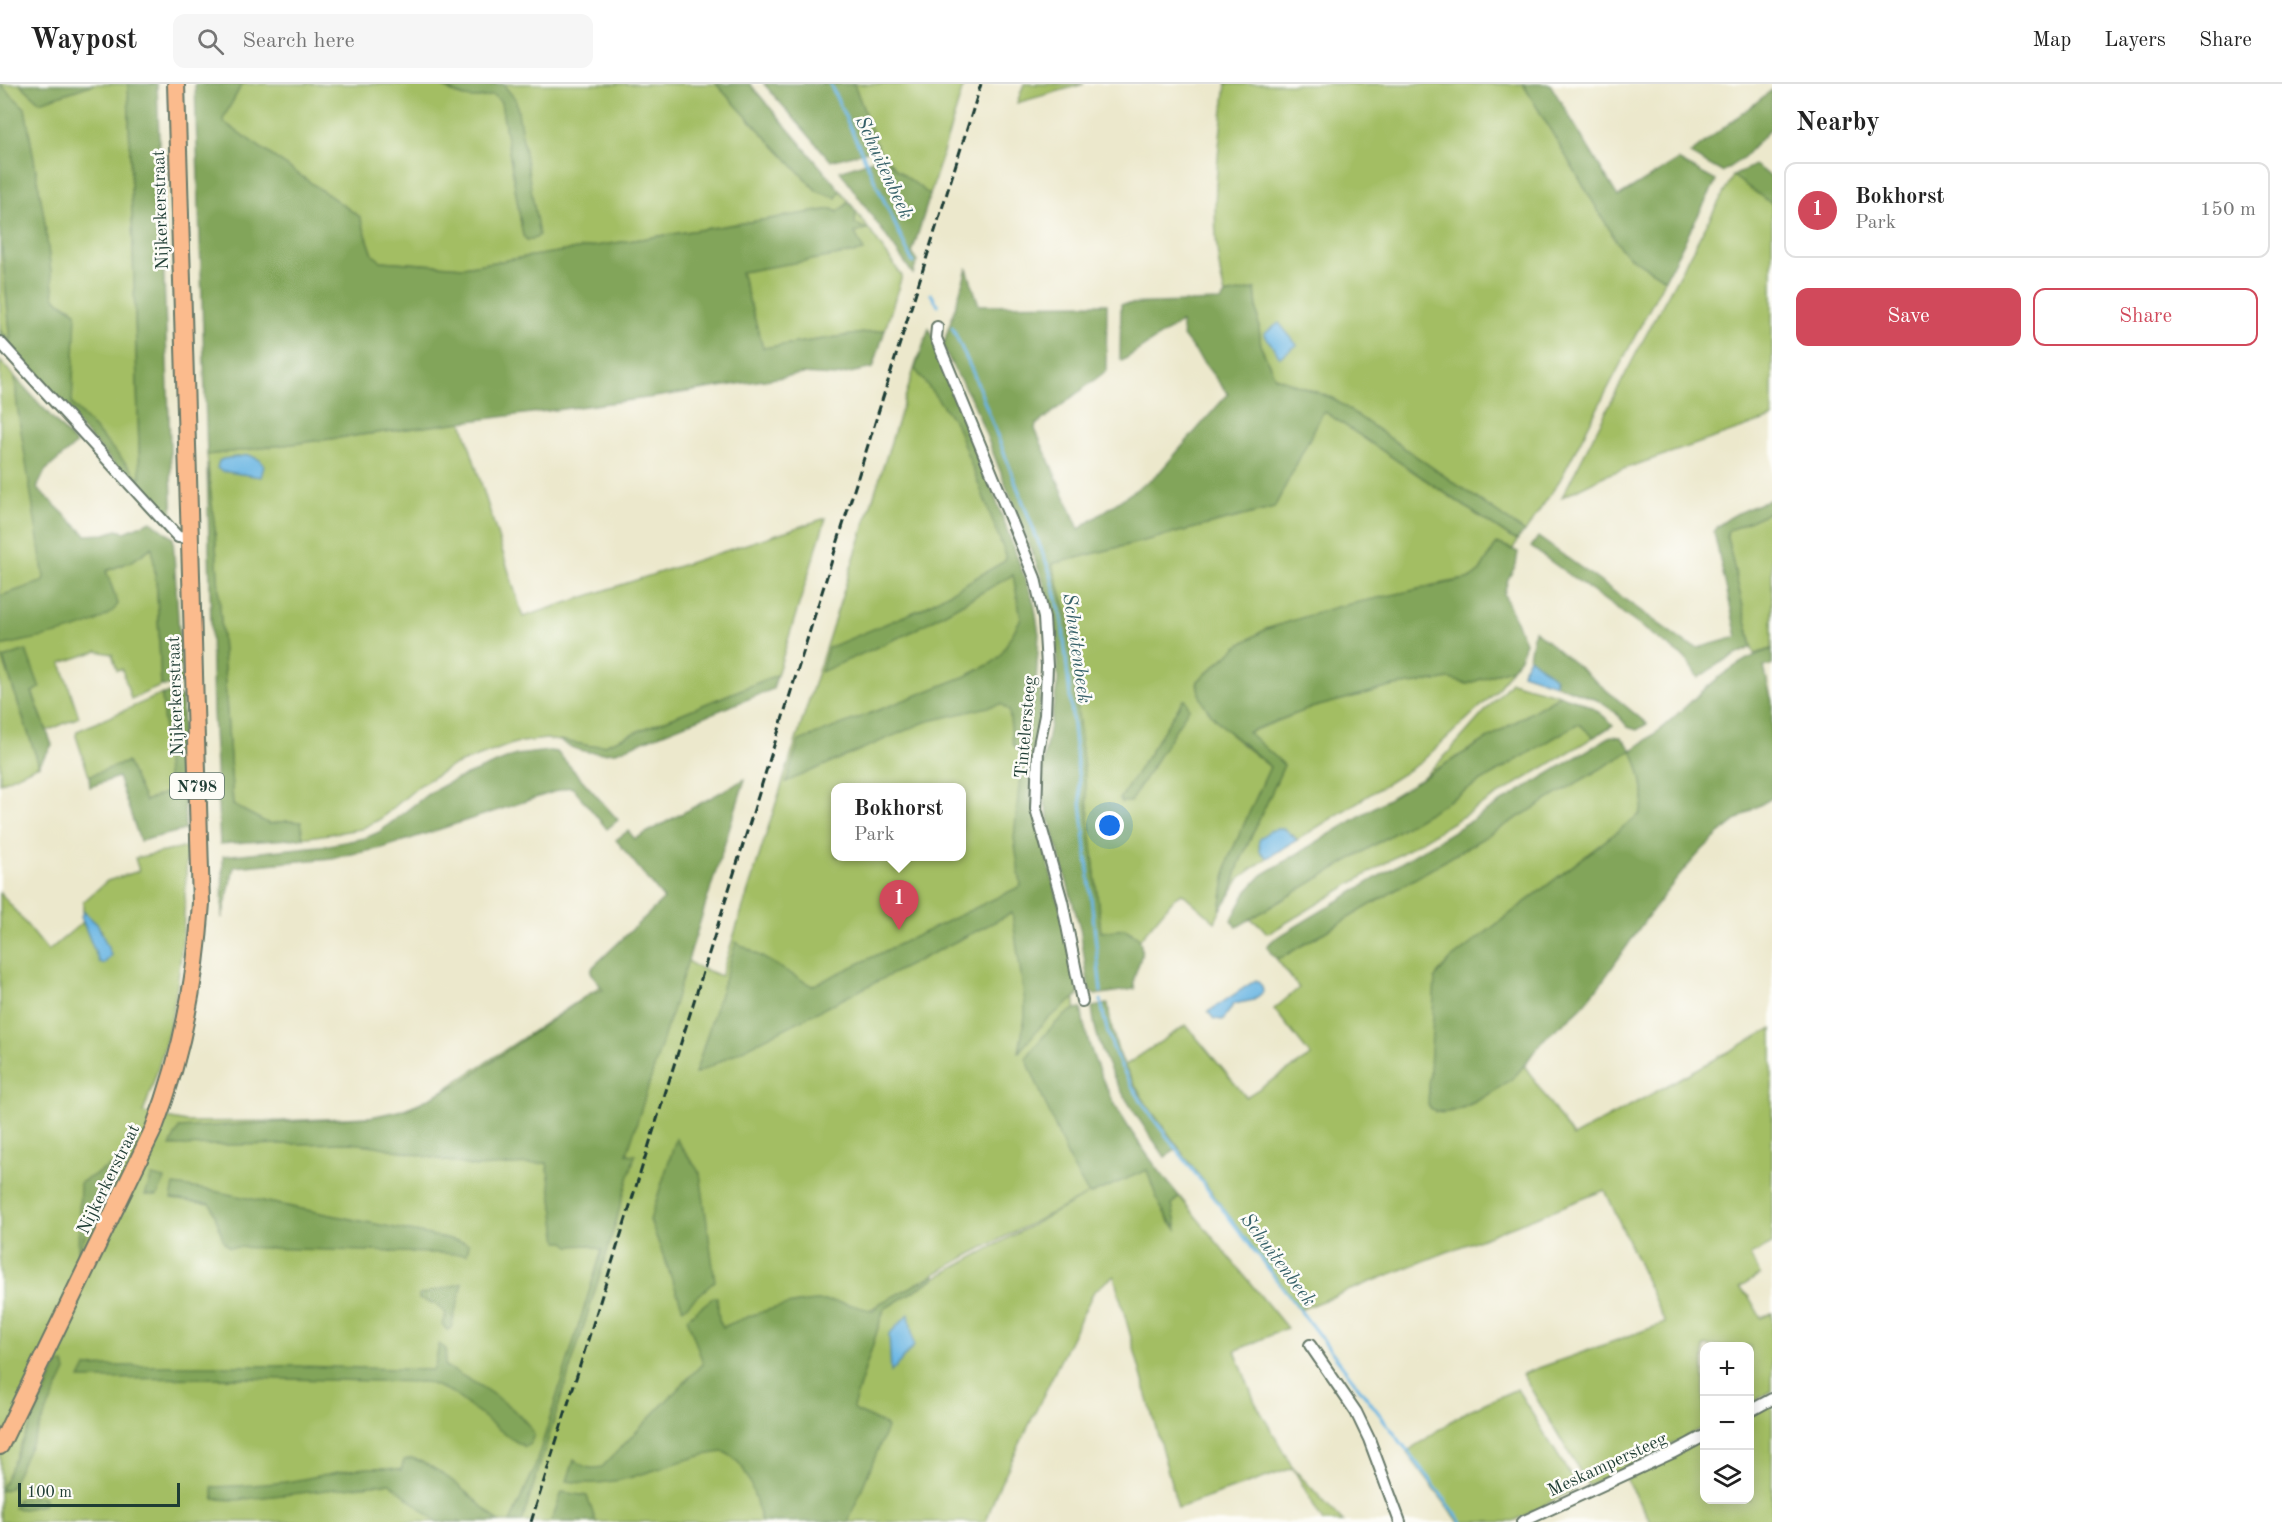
<!DOCTYPE html>
<meta charset="utf-8">
<style>
body{margin:0;font-family:"Old Standard TT",serif;background:#f6f6f6;color:#222}
.controls{position:absolute;right:18px;bottom:18px;display:grid;overflow:hidden;border-radius:12px;box-shadow:0 3px 15px #0003}
.controls button{width:54px;height:54px;display:grid;place-items:center;padding:0;border:0;border-bottom:2px solid #e0e0e0;background:#fff;color:#222;font:30px sans-serif}
.scale{position:absolute;left:18px;bottom:15px;width:162px;box-sizing:border-box;padding-left:6px;border:3px solid #1f3d34;border-top:0;font-size:16px;line-height:21px;white-space:nowrap;color:#1f3d34;-webkit-text-stroke:4px #fdfcf7;paint-order:stroke}
.you{position:absolute;left:1110px;top:742px;width:21px;height:21px;margin:-15px;border:4px solid #fff;border-radius:50%;background:#1a73e8;box-shadow:0 0 0 9px #1a73e833}
.badge{display:grid;place-items:center;width:39px;height:39px;border-radius:50%;background:#d1495b;color:#fff;font-size:20px;font-weight:700}
.pin{position:absolute;translate:-50% -50px;filter:drop-shadow(0 2px 3px #0008)}
.pin::after{content:'';position:absolute;top:32px;width:21px;height:18px;background:inherit;clip-path:polygon(0 0,100% 0,50% 100%)}
.popup{position:absolute;left:831px;top:699px;width:135px;height:78px;box-sizing:border-box;display:grid;place-content:center;border-radius:12px;background:#fff;filter:drop-shadow(0 2px 4px #0005);font-size:20px;white-space:nowrap;color:#767676}
.popup b{font-size:22px;color:#222}
.popup::after{content:'';position:absolute;left:50%;top:100%;margin-left:-12px;border:12px solid transparent;border-top-color:#fff}
.list{margin:0;padding:0;list-style:none}
h2{display:flex;justify-content:space-between;align-items:center;height:78px;margin:0;padding:0 24px;font-size:26px}
h2 small{font-size:20px;font-weight:400;color:#767676}
.list li{display:grid;grid-template-columns:39px 1fr auto;gap:18px;align-items:center;box-sizing:border-box;height:96px;margin:0 12px 12px;padding:0 12px;border:2px solid #e0e0e0;border-radius:12px}
.list b{display:block;font-size:22px;white-space:nowrap}
.list p{margin:0;font-size:20px;white-space:nowrap;color:#767676}
.list em{font-size:20px;font-style:normal;color:#767676}
.actions{display:flex;gap:12px;padding:18px 24px}
.actions a{flex:1;padding:14px 0;border:2px solid #d1495b;border-radius:12px;text-align:center;font-size:21px;color:#d1495b}
.actions .main{background:#d1495b;color:#fff}
.icon{flex:none;width:33px;height:33px;fill:none;stroke:currentColor;stroke-width:2;stroke-linecap:round;stroke-linejoin:round}
.map{position:relative;flex:none;width:1772px;height:1438px;overflow:hidden}
header{display:flex;align-items:center;gap:36px;box-sizing:border-box;height:84px;padding:0 30px;background:#fff;border-bottom:2px solid #e0e0e0}
header strong{font-size:28px}
nav{display:flex;gap:33px;margin-inline-start:auto;font-size:21px}
.search{width:420px;height:54px;background:#f6f6f6;display:flex;align-items:center;gap:15px;box-sizing:border-box;padding:0 21px;border-radius:12px;color:#767676;font-size:22px}
main{display:flex}
aside{flex:1;background:#fff}
.map>svg:first-child{display:block}
.green{fill:#a3be64;stroke:#617e4c;stroke-width:1.5;fill-rule:evenodd}
.forest{fill:#82a55a;stroke:#507147;stroke-width:1.5}
.water{fill:#6ab6e3;stroke:#447a8c;stroke-width:1.5}
.lines{fill:none;stroke-linecap:round;stroke-linejoin:round}
.stream{stroke:#6ab6e3;stroke-width:3}
.street-casing{stroke:#677969;stroke-width:14}
.primary-casing{stroke:#677969;stroke-width:20}
.street{stroke:#fff;stroke-width:10}
.primary{stroke:#fbbb8d;stroke-width:16}
.rail{stroke:#1f3d34;stroke-width:3;stroke-dasharray:9 4.5;stroke-linecap:butt}
.labels{text-anchor:middle;stroke-width:5;stroke-linejoin:round;paint-order:stroke}
.shield{fill:#fdfcf7;stroke:#62766e;stroke-width:1.5}
.shield-label{font-size:16px;font-weight:bold;fill:#1f3d34}
.street-label{font-size:18px;fill:#1f3d34;stroke:#fdfcf7}
.water-label{font-size:20px;font-style:italic;fill:#366169;stroke:#fdfcf7}
</style>
<header>
<strong>Waypost</strong>
<div class="search"><svg class="icon" aria-label="search" viewBox="0 0 24 24"><circle cx="10" cy="10" r="6"/><path d="M15 15l6 6"/></svg>Search here</div>
<nav><a>Map</a><a>Layers</a><a>Share</a></nav>
</header>
<main>
<div class="map">
<svg width="1772" height="1438" viewBox="0 0 1772 1438">
<rect width="100%" height="100%" fill="#fdfcf7"/>
<filter id="ink" filterUnits="userSpaceOnUse"><feTurbulence type="fractalNoise" baseFrequency=".0167" numOctaves="2"/><feDisplacementMap in="SourceGraphic" scale="12" xChannelSelector="R" yChannelSelector="G"/><feConvolveMatrix kernelMatrix="1 2 1 2 8 2 1 2 1" color-interpolation-filters="sRGB"/></filter>
<filter id="wash" filterUnits="userSpaceOnUse"><feTurbulence type="fractalNoise" baseFrequency=".008" numOctaves="4" result="noise"/><feDisplacementMap in="SourceGraphic" scale="24" xChannelSelector="R" yChannelSelector="G"/><feGaussianBlur stdDeviation="1.35" result="paint"/><feColorMatrix in="noise" values="0 0 0 0 0 0 0 0 0 0 0 0 0 0 0 0 0 1.4 0 .05"/><feComposite in="paint" operator="in"/></filter>
<g filter="url(#wash)">
<rect width="100%" height="100%" fill="#ece8cc"/>
<path class="green" d="M 0,0 L 20,0 L 40,18 L 94,0 L 128,0 L 140,396 L 72,320 L 72,224 L 59,218 L 54,212 L 44,133 L 25,24 Z
M 242,0 L 439,0 L 463,13 L 494,11 L 501,18 L 523,152 L 527,156 L 506,2 L 503,0 L 716,0 L 817,107 L 836,114 L 840,106 L 849,118 L 838,128 L 832,125 L 463,183 L 380,177 L 373,171 L 360,133 L 225,39 L 223,35 Z
M 854,0 L 964,0 L 930,111 L 896,85 L 878,64 Z
M 1024,0 L 1084,0 L 1017,19 Z
M 1226,0 L 1523,0 L 1630,173 L 1665,195 L 1560,396 L 1525,448 L 1332,314 L 1275,293 L 1261,263 L 1255,205 L 1225,211 C 1207,143 1218,69 1226,0 Z
M 1733,92 L 1772,120 L 1772,334 L 1606,391 L 1562,413 L 1641,260 Z
M 856,127 L 902,192 L 885,246 L 763,264 L 741,188 L 863,167 L 855,149 L 866,145 L 855,140 Z
M 0,146 L 11,258 L 0,246 Z
M 935,266 L 1033,520 L 1025,713 L 1072,887 L 1079,961 L 1149,1086 L 1169,1138 L 1176,1144 L 1172,1121 L 1179,1112 L 1287,1244 L 1235,1267 L 1255,1318 L 1293,1384 L 1343,1438 L 1323,1438 L 1293,1384 L 1178,1424 L 1114,1192 L 1094,1207 L 996,1409 L 986,1438 L 848,1438 L 886,1344 L 885,1341 L 854,1326 L 853,1323 L 884,1225 L 935,1194 L 1087,1111 L 969,1171 L 873,1224 L 719,1293 L 770,1438 L 0,1438 L 0,808 L 48,867 L 83,838 L 100,879 L 102,847 L 83,827 L 83,818 L 107,797 L 139,787 L 135,774 L 187,763 C 185,823 183,882 170,941 C 163,972 153,1000 143,1029 L 186,1038 L 282,1037 L 386,1032 L 432,1014 L 666,859 L 695,882 L 721,892 L 919,270 ZM 836,704 L 962,704 L 962,772 L 836,772 Z
M 0,277 L 15,293 L 17,321 L 45,494 L 42,498 L 0,512 Z
M 1325,328 L 1511,454 L 1518,455 L 1513,465 L 1497,459 L 1480,487 L 1471,494 L 1433,501 L 1266,545 L 1238,562 L 1212,584 L 1198,597 L 1197,601 L 1207,622 L 1234,654 L 1270,683 L 1228,776 L 1220,827 L 1215,838 L 1182,809 L 1176,812 L 1140,855 C 1128,842 1117,845 1101,849 L 1068,534 L 1052,480 L 1274,424 L 1322,330 ZM 1183,617 L 1152,685 L 1122,718 L 1121,715 Z
M 462,338 L 523,533 L 826,434 L 777,591 L 604,661 L 591,662 L 546,655 L 515,659 L 450,683 L 420,701 L 380,735 L 361,745 L 303,754 L 300,738 L 287,737 L 269,740 L 233,721 L 215,447 L 207,371 Z
M 1772,427 L 1772,565 L 1754,570 L 1727,453 L 1727,448 L 1732,445 Z
M 153,463 L 157,507 L 161,602 L 131,615 L 122,585 L 117,586 L 112,570 L 97,567 L 61,579 L 79,633 L 47,647 L 32,607 L 40,603 L 3,575 L 39,681 L 0,699 L 0,562 L 51,551 L 118,520 L 106,487 L 132,477 Z
M 1512,584 L 1495,609 L 1420,679 L 1297,756 L 1293,751 L 1259,762 L 1260,767 L 1267,774 L 1240,794 L 1230,811 L 1239,780 L 1284,681 L 1247,649 L 1311,624 L 1394,602 L 1450,595 L 1467,600 Z
M 1511,598 L 1560,611 L 1422,694 L 1446,671 Z
M 162,610 L 168,708 L 145,717 L 127,678 L 89,692 L 76,652 L 77,647 Z
M 1577,640 L 1580,641 L 1594,653 L 1271,848 L 1267,849 L 1259,840 L 1250,835 Z
M 1632,666 C 1640,686 1648,710 1640,730 L 1450,876 L 1437,890 L 1435,1028 C 1459,1034 1509,1000 1524,981 L 1573,1053 L 1772,944 L 1772,1160 L 1750,1171 L 1760,1191 L 1739,1204 L 1749,1213 L 1761,1234 L 1772,1229 L 1772,1307 L 1750,1320 L 1750,1262 L 1704,1262 L 1704,1343 L 1632,1381 L 1588,1401 L 1522,1290 L 1665,1239 L 1605,1106 L 1299,1226 L 1146,1020 L 1124,982 L 1186,941 L 1246,1013 L 1311,972 L 1274,925 L 1299,904 L 1275,873 L 1281,874 Z
M 1517,1305 L 1578,1404 L 1512,1438 L 1459,1438 L 1407,1369 L 1438,1346 L 1467,1327 Z
M 1772,1319 L 1772,1438 L 1651,1438 L 1626,1396 L 1704,1355 L 1704,1416 L 1750,1416 L 1750,1331 Z"/>
<path class="forest" d="M 0,0 L 25,24 L 44,133 L 54,212 L 59,218 L 76,228 L 72,320 L 140,395 L 128,0 L 157,0 L 173,444 L 0,256 L 0,246 L 11,257 L 0,146 Z
M 20,0 L 94,0 L 40,18 Z
M 195,0 L 242,0 L 223,35 L 225,39 L 360,133 L 373,171 L 381,177 L 463,183 L 832,125 L 838,128 L 849,118 L 856,127 L 855,140 L 867,145 L 855,149 L 864,167 L 741,188 L 763,264 L 885,246 L 873,284 L 835,292 L 802,290 L 655,313 L 207,371 Z
M 439,0 L 503,0 L 516,16 L 539,151 L 536,154 L 527,156 L 523,152 L 501,18 L 494,11 C 470,18 459,13 439,0 Z
M 716,0 L 750,0 L 840,106 L 836,114 L 817,107 Z
M 764,0 L 854,0 L 878,64 L 831,77 Z
M 1523,0 L 1550,0 L 1618,113 L 1678,76 L 1716,97 L 1665,195 L 1630,173 L 1621,165 Z
M 1772,6 L 1772,43 L 1744,73 L 1722,88 L 1690,70 Z
M 884,72 L 896,85 L 930,111 L 912,169 L 917,177 L 913,190 L 840,87 Z
M 1754,81 L 1772,93 L 1772,120 L 1733,92 Z
M 967,185 L 979,221 L 1107,220 L 1106,287 L 1036,341 L 1035,345 L 1079,445 L 1157,391 L 1228,310 L 1183,252 L 1181,238 L 1122,277 L 1120,274 L 1121,220 L 1221,217 L 1225,211 L 1255,205 L 1261,263 L 1275,293 L 1332,314 L 1525,448 L 1516,456 L 1512,454 L 1325,328 L 1322,330 L 1274,424 L 1052,480 L 1068,534 L 1101,848 L 1125,845 L 1139,854 C 1148,877 1129,888 1135,905 L 1095,911 L 1089,905 L 1080,844 L 1043,713 L 1042,684 L 1058,597 L 1055,548 L 1049,518 L 1042,494 L 974,320 L 953,283 L 943,262 Z
M 929,244 L 955,304 L 1034,519 L 1039,550 L 1036,598 L 1041,600 L 1039,633 L 1030,679 L 1032,716 L 1061,828 L 1079,911 L 1045,937 L 1019,968 L 1025,933 L 1025,919 L 1012,829 L 695,990 L 736,858 L 812,902 L 1021,802 L 1014,754 L 1022,672 L 1013,660 L 1009,627 L 1001,620 L 925,638 L 786,698 L 799,657 L 966,592 L 992,579 L 1000,572 L 1021,534 L 1013,491 L 909,549 L 821,588 L 828,564 L 921,525 L 1005,477 L 1006,472 L 955,338 L 915,285 Z
M 15,293 L 76,360 L 45,387 L 37,404 L 86,451 L 105,450 L 117,446 L 125,448 L 151,437 L 173,454 L 182,598 L 177,602 L 161,602 L 157,507 L 152,463 L 132,477 L 106,487 L 118,520 C 104,546 29,555 0,562 L 0,512 L 42,498 L 44,494 L 17,321 Z
M 207,379 L 215,447 L 233,721 L 269,740 L 287,737 L 301,738 L 303,754 L 220,760 L 213,627 Z
M 1772,415 L 1772,427 L 1732,445 L 1727,448 L 1727,453 L 1752,563 L 1720,579 L 1698,594 L 1686,575 L 1531,463 L 1538,453 L 1687,560 L 1698,564 L 1737,553 L 1714,448 C 1722,433 1756,421 1772,415 Z
M 1497,459 L 1518,468 L 1516,481 L 1508,495 L 1504,510 L 1525,558 L 1520,574 L 1512,584 L 1467,600 L 1450,595 L 1394,602 L 1311,624 L 1248,648 L 1284,681 L 1239,780 L 1230,811 L 1220,827 L 1228,776 L 1270,683 C 1251,662 1194,631 1198,597 L 1238,562 L 1266,545 L 1336,523 L 1471,494 L 1480,487 Z
M 1534,546 L 1647,640 L 1637,646 L 1628,643 L 1615,628 L 1597,616 L 1555,600 L 1556,596 L 1529,573 Z
M 1772,565 L 1772,581 L 1764,583 L 1772,618 L 1772,714 C 1747,727 1723,745 1703,765 C 1675,795 1650,828 1627,862 C 1614,880 1602,900 1587,917 C 1575,932 1560,941 1546,953 C 1534,965 1527,980 1515,992 C 1500,1005 1442,1043 1428,1021 L 1435,894 L 1450,876 L 1640,730 C 1648,710 1640,686 1632,666 L 1281,874 L 1276,874 L 1272,871 L 1267,862 L 1273,856 L 1611,652 L 1621,653 L 1632,666 C 1682,635 1714,582 1772,565 Z
M 26,566 L 40,604 L 32,608 L 52,661 L 39,681 L 3,574 Z
M 777,591 L 773,605 L 616,668 C 595,670 576,669 559,656 L 591,662 L 604,661 Z
M 173,609 L 182,613 L 185,746 L 140,757 L 118,693 L 90,703 L 89,692 L 127,678 L 145,717 L 168,708 L 162,610 Z
M 1560,611 C 1585,618 1594,622 1613,641 L 1594,653 L 1580,641 L 1577,640 L 1237,843 L 1231,837 L 1247,807 L 1262,791 Z
M 1183,616 L 1186,616 L 1189,624 L 1130,718 L 1122,718 L 1120,715 Z
M 549,667 L 557,668 L 618,736 L 607,745 L 573,704 L 569,703 L 382,764 L 332,774 L 234,783 L 222,834 L 223,772 L 329,761 L 365,754 L 379,748 L 428,710 L 452,697 L 516,671 Z
M 745,695 L 627,1070 L 635,1071 L 608,1165 L 522,1438 L 510,1438 L 534,1386 L 602,1166 L 589,1161 L 570,1162 L 565,1158 L 558,1158 L 547,1079 L 476,1083 L 376,1062 L 351,1059 L 170,1062 L 179,1044 L 371,1033 L 407,1025 L 460,999 L 591,909 L 603,906 L 591,888 L 593,883 L 664,815 L 616,756 L 628,747 L 635,755 Z
M 1108,920 C 1114,982 1143,1016 1179,1064 L 1165,1073 C 1134,1028 1097,980 1092,923 Z
M 1081,924 C 1092,996 1134,1057 1179,1112 L 1172,1121 L 1177,1145 C 1160,1128 1154,1108 1147,1086 L 1089,1111 L 1070,1078 L 1026,974 C 1037,960 1062,926 1081,924 Z
M 676,1055 L 700,1089 L 715,1197 L 683,1225 L 650,1136 Z
M 122,1075 L 78,1167 L 80,1099 Z
M 152,1092 L 165,1095 L 157,1112 L 145,1111 Z
M 174,1101 L 213,1107 L 464,1158 L 469,1160 L 467,1170 L 229,1163 L 224,1158 L 212,1122 L 210,1120 L 171,1115 Z
M 935,1191 L 935,1194 L 884,1225 L 853,1323 L 854,1326 L 885,1341 L 887,1344 L 848,1438 L 761,1438 C 755,1414 749,1377 723,1368 C 668,1374 625,1408 567,1397 L 574,1376 C 584,1383 590,1386 602,1383 L 703,1279 L 687,1234 L 714,1213 L 717,1213 L 719,1236 L 723,1243 C 754,1229 792,1216 827,1217 C 843,1217 858,1223 873,1227 L 880,1219 Z
M 463,1199 L 451,1244 L 447,1246 L 443,1241 L 446,1230 L 436,1220 L 419,1215 L 419,1211 Z
M 439,1260 L 446,1265 L 445,1282 C 470,1296 523,1324 534,1351 L 530,1360 L 525,1363 L 510,1354 L 451,1308 L 426,1298 L 239,1294 L 80,1295 L 86,1283 L 109,1282 L 296,1282 L 432,1286 L 435,1281 Z
M 58,1279 L 64,1280 L 66,1287 L 10,1404 L 0,1407 Z
M 412,1374 C 446,1386 472,1414 499,1438 L 437,1438 L 390,1399 L 236,1416 L 214,1415 L 212,1403 C 237,1402 262,1401 286,1398 C 320,1393 367,1378 401,1386 L 404,1376 Z
M 562,1408 L 587,1412 L 596,1438 L 551,1438 Z
M 39,1412 L 44,1414 L 43,1421 L 24,1425 L 14,1424 L 18,1415 Z"/>
<path class="water" d="M 1279,239 L 1297,261 L 1280,273 L 1264,250 Z
M 249,371 L 260,376 L 264,382 L 261,393 L 221,387 L 217,384 L 219,377 L 223,375 Z
M 1529,573 L 1555,594 L 1555,600 L 1522,589 Z
M 1277,745 L 1285,745 L 1297,756 L 1267,774 L 1260,767 L 1259,756 L 1269,747 Z
M 83,827 L 98,841 L 111,871 L 104,880 L 99,878 L 81,833 Z
M 1256,896 L 1262,902 L 1263,908 L 1254,916 L 1234,920 L 1223,936 L 1214,935 L 1208,928 Z
M 909,1230 L 914,1262 L 891,1288 L 889,1250 Z"/>
<g class="lines">
<path class="stream" d="M 830,0 L 913,179
M 931,210 L 938,221
M 952,243 L 974,291 L 1051,491 L 1062,536 L 1101,908
M 1101,916 C 1107,963 1126,995 1152,1033 L 1462,1438"/>
</g>
</g>
<g filter="url(#ink)">
<g class="lines">
<g class="street-casing">
<path id="street" d="M 937,243 L 936,254 L 1035,494 L 1044,534 L 1047,582 L 1045,631 L 1038,666 L 1036,725 L 1062,817 L 1082,917
M 0,258 L 178,453 L 189,454
M 1310,1261 L 1356,1328 L 1369,1355 L 1400,1438
M 1750,1327 L 1772,1315
M 1522,1438 L 1672,1369 L 1704,1352"/>
</g>
<g class="primary-casing">
<path id="primary" d="M 0,1362 L 154,1044 C 182,972 196,895 201,819 L 176,0"/>
</g>
<use href="#street" class="street"/>
<use href="#primary" class="primary"/>
<path class="rail" d="M 531,1438 L 981,0"/>
</g>
</g>
<g class="labels">
<rect class="shield" x="170" y="689" width="54" height="26" rx="4.5"/>
<g class="shield-label">
<text x="197" y="708">N798</text>
</g>
<g class="street-label">
<text transform="translate(160 126) rotate(-92)" y="6">Nijkerkerstraat</text>
<text transform="translate(175 612) rotate(-92)" y="6">Nijkerkerstraat</text>
<text transform="translate(1025 643) rotate(-85)" y="6">Tintelersteeg</text>
<text transform="translate(108 1095) rotate(-64)" y="6">Nijkerkerstraat</text>
<text transform="translate(1607 1380) rotate(-25)" y="6">Meskampersteeg</text>
</g>
<g class="water-label">
<text transform="translate(885 83) rotate(65)" y="7">Schuitenbeek</text>
<text transform="translate(1078 564) rotate(82)" y="7">Schuitenbeek</text>
<text transform="translate(1279 1175) rotate(53)" y="7">Schuitenbeek</text>
</g>
</g>
</svg>
<div class="controls">
<button>+</button>
<button>−</button>
<button><svg class="icon" aria-label="layers" viewBox="0 0 24 24"><path d="M12 4l9 5-9 5-9-5zM3 14l9 5 9-5"/></svg></button>
</div>
<div class="scale">100 m</div>
<div class="you"></div>
<div class="pin badge" style="left:899px;top:846px">1</div>
<div class="popup"><b>Bokhorst</b>Park</div>
</div>
<aside>
<h2>Nearby<small></small></h2>
<ul class="list">
<li><span class="badge">1</span><div><b>Bokhorst</b><p>Park</p></div><em>150 m</em></li>
</ul>
<div class="actions"><a class="main">Save</a><a>Share</a></div>
</aside>
</main>
